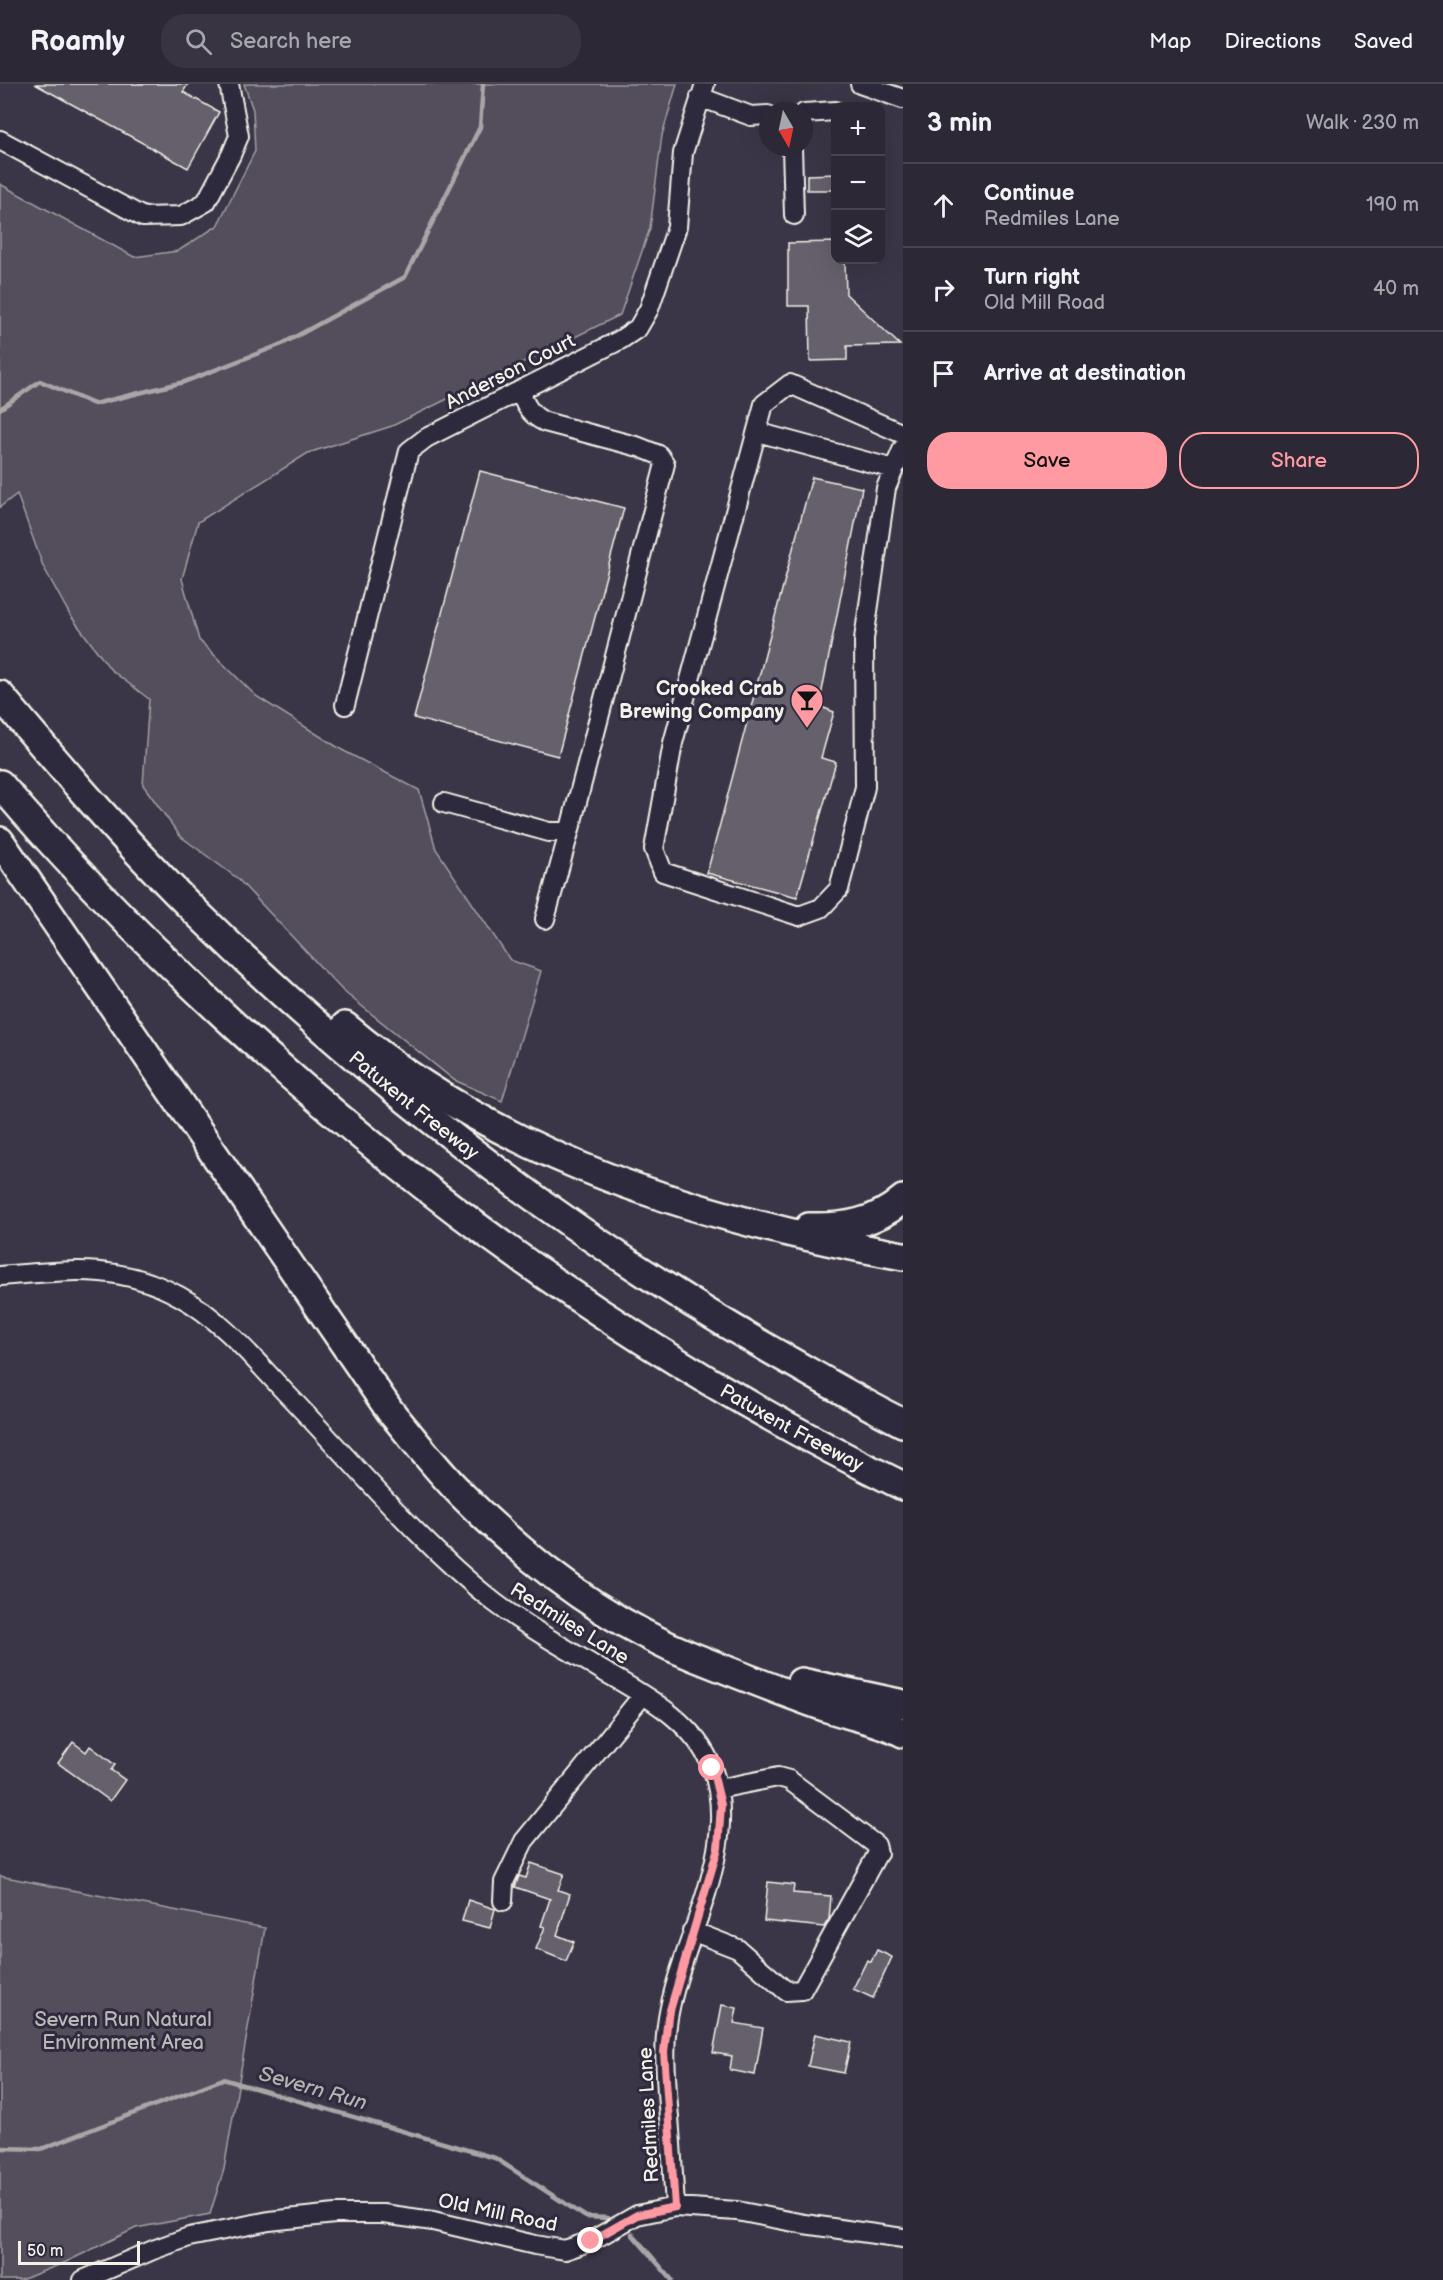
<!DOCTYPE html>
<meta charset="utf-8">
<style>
body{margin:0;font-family:"Balsamiq Sans",sans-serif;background:#383441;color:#f1f3f6}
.controls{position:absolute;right:18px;top:18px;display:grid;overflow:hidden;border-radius:12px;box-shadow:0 6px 24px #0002}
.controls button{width:54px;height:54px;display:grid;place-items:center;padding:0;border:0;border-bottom:2px solid #484450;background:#2c2835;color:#f1f3f6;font:30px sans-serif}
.compass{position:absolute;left:759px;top:18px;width:54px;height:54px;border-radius:50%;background:#2c2835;box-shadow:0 6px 24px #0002;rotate:171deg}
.scale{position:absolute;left:18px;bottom:15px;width:122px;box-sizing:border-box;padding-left:6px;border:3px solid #f4f1e8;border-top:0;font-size:16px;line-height:21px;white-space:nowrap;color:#f4f1e8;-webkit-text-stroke:4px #2f2a3d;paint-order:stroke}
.stop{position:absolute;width:18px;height:18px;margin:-14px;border:4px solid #ff9aa2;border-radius:50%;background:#fff}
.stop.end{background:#ff9aa2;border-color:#fff;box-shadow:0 2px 6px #0008}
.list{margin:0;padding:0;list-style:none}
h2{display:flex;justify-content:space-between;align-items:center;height:78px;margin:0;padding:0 24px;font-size:26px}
h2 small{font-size:20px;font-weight:400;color:#a6a6ad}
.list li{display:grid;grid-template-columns:39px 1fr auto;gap:18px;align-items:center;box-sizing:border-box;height:84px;padding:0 24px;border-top:2px solid #484450}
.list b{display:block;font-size:22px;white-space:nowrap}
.list p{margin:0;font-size:20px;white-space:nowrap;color:#a6a6ad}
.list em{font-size:20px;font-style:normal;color:#a6a6ad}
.actions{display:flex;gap:12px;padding:18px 24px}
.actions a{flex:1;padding:14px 0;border:2px solid #ff9aa2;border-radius:24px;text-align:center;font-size:21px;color:#ff9aa2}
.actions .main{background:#ff9aa2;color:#111}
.icon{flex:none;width:33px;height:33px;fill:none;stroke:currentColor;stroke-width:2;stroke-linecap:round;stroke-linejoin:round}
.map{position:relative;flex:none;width:903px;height:2196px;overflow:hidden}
header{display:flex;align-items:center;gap:36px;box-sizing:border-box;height:84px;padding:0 30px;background:#2c2835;border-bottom:2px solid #484450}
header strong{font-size:28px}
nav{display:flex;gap:33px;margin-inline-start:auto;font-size:21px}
.search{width:420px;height:54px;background:#383441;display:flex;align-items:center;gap:15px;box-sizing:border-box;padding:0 21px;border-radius:24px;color:#a6a6ad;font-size:22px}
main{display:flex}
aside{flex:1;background:#2c2835}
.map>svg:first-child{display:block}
.green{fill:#534e5c;stroke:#a4a0a2;stroke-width:1.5}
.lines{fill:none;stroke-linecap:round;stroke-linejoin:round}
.stream{stroke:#aaa6a7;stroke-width:4.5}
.building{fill:#65616c;stroke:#f4f1e8;stroke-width:1.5}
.minor-casing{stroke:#f4f1e8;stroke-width:22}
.highway-casing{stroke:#f4f1e8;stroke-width:32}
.minor{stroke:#2f2a3d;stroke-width:18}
.highway{stroke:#2f2a3d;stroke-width:27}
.route{stroke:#ff9aa2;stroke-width:8}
.labels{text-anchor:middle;stroke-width:6;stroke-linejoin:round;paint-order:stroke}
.street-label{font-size:20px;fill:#f4f1e8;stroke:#2f2a3d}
.poi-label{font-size:20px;font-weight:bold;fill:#f4f1e8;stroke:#2f2a3d;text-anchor:end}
.park-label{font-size:20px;fill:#bcb8b7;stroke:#2f2a3d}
.water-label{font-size:21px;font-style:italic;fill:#b6b2b2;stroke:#2f2a3d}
</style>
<header>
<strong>Roamly</strong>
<div class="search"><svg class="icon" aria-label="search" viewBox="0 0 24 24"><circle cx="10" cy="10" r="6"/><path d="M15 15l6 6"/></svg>Search here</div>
<nav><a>Map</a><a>Directions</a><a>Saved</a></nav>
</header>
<main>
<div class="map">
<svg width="903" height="2196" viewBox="0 0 903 2196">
<rect width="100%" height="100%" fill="#3b3647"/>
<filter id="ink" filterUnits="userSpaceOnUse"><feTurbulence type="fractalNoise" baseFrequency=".0167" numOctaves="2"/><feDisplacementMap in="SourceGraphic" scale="12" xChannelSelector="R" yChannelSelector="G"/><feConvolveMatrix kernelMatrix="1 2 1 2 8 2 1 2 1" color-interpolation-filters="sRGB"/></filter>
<g filter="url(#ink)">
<path class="green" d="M 244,0 L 677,0 L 662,51 L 650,144 L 620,231 L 392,342 L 308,369 L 198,438 L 182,495 L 199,556 L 256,612 L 342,666 L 419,706 L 436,765 L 510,876 L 541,887 L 502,1017 L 454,996 L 343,907 L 237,794 L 180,752 L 143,701 L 149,615 L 111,586 L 70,531 L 43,482 L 17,410 L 0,423 L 0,100 L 134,173 L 178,167 L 217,142 L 255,67 L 253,26 Z
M 0,1792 L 265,1844 L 224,2085 L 210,2130 L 136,2144 L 66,2178 L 21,2196 L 0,2196 Z"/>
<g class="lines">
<path class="stream" d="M 0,325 L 40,297 L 94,320 L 184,298 L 282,260 L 405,193 L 480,43 L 483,0
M 0,2064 L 41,2065 L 223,1995 L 495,2074 L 586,2133 L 608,2134
M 632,2150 L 672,2196"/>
</g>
<path class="building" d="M 35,0 L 188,0 L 183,8 L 219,28 L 188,84 Z
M 836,90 L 836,106 L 807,106 L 807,91 Z
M 836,158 L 836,176 L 845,176 L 846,210 L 900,261 L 847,262 L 847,276 L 810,277 L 809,222 L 788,222 L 788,159 Z
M 480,387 L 624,424 L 558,672 L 414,634 Z
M 812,393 L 862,404 L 819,622 L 834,628 L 821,674 L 836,678 L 797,813 L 707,789 Z
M 73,1658 L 86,1668 L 90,1662 L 115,1681 L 111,1686 L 125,1696 L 110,1717 L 58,1679 Z
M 531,1779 L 564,1790 L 558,1806 L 570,1810 L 557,1851 L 574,1858 L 566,1877 L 536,1865 L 545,1843 L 541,1842 L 550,1815 L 515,1803 L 519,1792 L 526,1794 Z
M 768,1798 L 794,1801 L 793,1809 L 831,1812 L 829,1835 L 824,1843 L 764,1837 Z
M 468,1816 L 495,1825 L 490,1844 L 462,1837 Z
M 877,1866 L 892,1873 L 873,1914 L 853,1905 L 867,1876 L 871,1878 Z
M 722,1921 L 737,1924 L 734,1939 L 763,1944 L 755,1991 L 730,1986 L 732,1972 L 713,1969 Z
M 815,1950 L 851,1958 L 844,1989 L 808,1982 Z"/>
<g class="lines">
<g class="minor-casing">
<path id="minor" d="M 860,0 L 903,15
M 700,13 L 751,32 L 768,31
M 804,29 L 836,27
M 0,56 L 143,133 L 181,132 L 206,118 L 231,71 L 239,52 L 229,0
M 792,63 L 794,131
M 757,348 L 894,385
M 903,350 L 790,300 L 764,320 L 673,659 L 654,765 L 663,788 L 799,832 L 821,824 L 839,805 L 865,703 L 864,555 L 886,404 L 903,364
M 345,621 L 409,367 L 426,354 L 620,256 L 638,244 L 649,225 L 677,143 L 683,69 L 705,0
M 444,719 L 549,748 L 563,748 L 570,745 L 665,380 L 659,371 L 639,363 L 545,338 C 530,331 526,322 519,307
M 545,835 L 570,745
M 0,1192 C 66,1187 117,1178 179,1212 C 220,1234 252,1273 284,1307 C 353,1378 416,1456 494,1518 C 528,1544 567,1565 603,1587 C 644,1611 695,1637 712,1684 C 742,1764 681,1855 668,1934 C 663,1963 666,1992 668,2022 C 671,2055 673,2089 675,2123
M 503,1817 L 504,1798 L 524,1757 L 643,1611
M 692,1847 L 738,1865 L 786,1907 L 802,1906 L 878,1769 L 876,1761 L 789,1696 L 778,1693 L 718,1705
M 83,2196 L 153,2166 L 189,2153 L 269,2137 L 335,2130 L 383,2130 L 433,2137 L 535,2161 L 565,2166 L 591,2157 L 637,2131 L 675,2123 L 737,2127 L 804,2140 L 903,2154"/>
</g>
<g class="highway-casing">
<g id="highway">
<path id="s1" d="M 0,611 C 64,687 129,763 201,833 C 377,1005 575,1156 790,1277 C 827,1298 864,1320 903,1339"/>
<path id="s2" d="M 0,700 C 67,780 141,854 217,925 C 421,1116 651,1279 903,1402"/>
<path d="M 0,757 L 390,1327 C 414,1356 437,1386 464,1413 C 529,1478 607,1538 694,1573 C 739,1591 784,1609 830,1625 C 854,1633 880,1637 903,1649"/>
<path d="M 345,942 C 502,1075 704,1136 903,1172"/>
<path d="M 809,1143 C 844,1144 876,1139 903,1115"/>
<path d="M 801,1598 L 903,1620"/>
</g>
</g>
<use href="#minor" class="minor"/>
<use href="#highway" class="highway"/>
</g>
</g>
<g class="lines" filter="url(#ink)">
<path class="route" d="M 591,2157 L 637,2131 L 675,2123 L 664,1968 L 668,1933 L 718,1764 L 721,1721 L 712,1684"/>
</g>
<defs>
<g id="bar-pin" transform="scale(1.725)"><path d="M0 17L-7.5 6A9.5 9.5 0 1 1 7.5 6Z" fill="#ff9aa2" stroke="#2f2a3d"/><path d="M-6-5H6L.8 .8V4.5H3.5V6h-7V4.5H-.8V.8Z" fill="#111"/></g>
</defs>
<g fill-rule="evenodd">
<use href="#bar-pin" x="807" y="616"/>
</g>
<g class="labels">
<g class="street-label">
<text transform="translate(510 287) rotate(-27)" y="7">Anderson Court</text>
<text dy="7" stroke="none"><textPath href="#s1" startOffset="584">Patuxent Freeway</textPath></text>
<text dy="7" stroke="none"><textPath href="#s2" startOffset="1026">Patuxent Freeway</textPath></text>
<text transform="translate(570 1539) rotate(32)" y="7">Redmiles Lane</text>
<text transform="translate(648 2031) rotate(-93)" y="7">Redmiles Lane</text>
<text transform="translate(498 2128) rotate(12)" y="7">Old Mill Road</text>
</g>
<g class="poi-label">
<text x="784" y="611">Crooked Crab<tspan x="784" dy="23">Brewing Company</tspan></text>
</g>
<g class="park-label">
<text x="123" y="1942">Severn Run Natural<tspan x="123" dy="23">Environment Area</tspan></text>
</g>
<g class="water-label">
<text transform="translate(313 2004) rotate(16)" y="7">Severn Run</text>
</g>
</g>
</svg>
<div class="controls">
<button>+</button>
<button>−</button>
<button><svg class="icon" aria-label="layers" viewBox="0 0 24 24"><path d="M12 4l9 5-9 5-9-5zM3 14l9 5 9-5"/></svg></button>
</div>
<svg class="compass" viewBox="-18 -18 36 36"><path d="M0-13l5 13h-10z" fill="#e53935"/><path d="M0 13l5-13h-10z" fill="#a6a6ad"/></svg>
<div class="scale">50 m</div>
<div class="stop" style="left:712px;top:1684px"></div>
<div class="stop end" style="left:591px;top:2157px"></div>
</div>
<aside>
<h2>3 min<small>Walk · 230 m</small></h2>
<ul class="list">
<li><svg class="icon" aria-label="ahead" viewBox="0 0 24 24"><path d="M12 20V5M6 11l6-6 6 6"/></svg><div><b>Continue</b><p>Redmiles Lane</p></div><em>190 m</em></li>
<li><svg class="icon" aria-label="right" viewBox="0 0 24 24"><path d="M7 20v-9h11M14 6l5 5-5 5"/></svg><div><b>Turn right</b><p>Old Mill Road</p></div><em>40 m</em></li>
<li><svg class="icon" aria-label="arrive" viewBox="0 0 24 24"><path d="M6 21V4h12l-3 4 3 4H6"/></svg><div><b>Arrive at destination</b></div></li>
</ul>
<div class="actions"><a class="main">Save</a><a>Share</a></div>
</aside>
</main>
